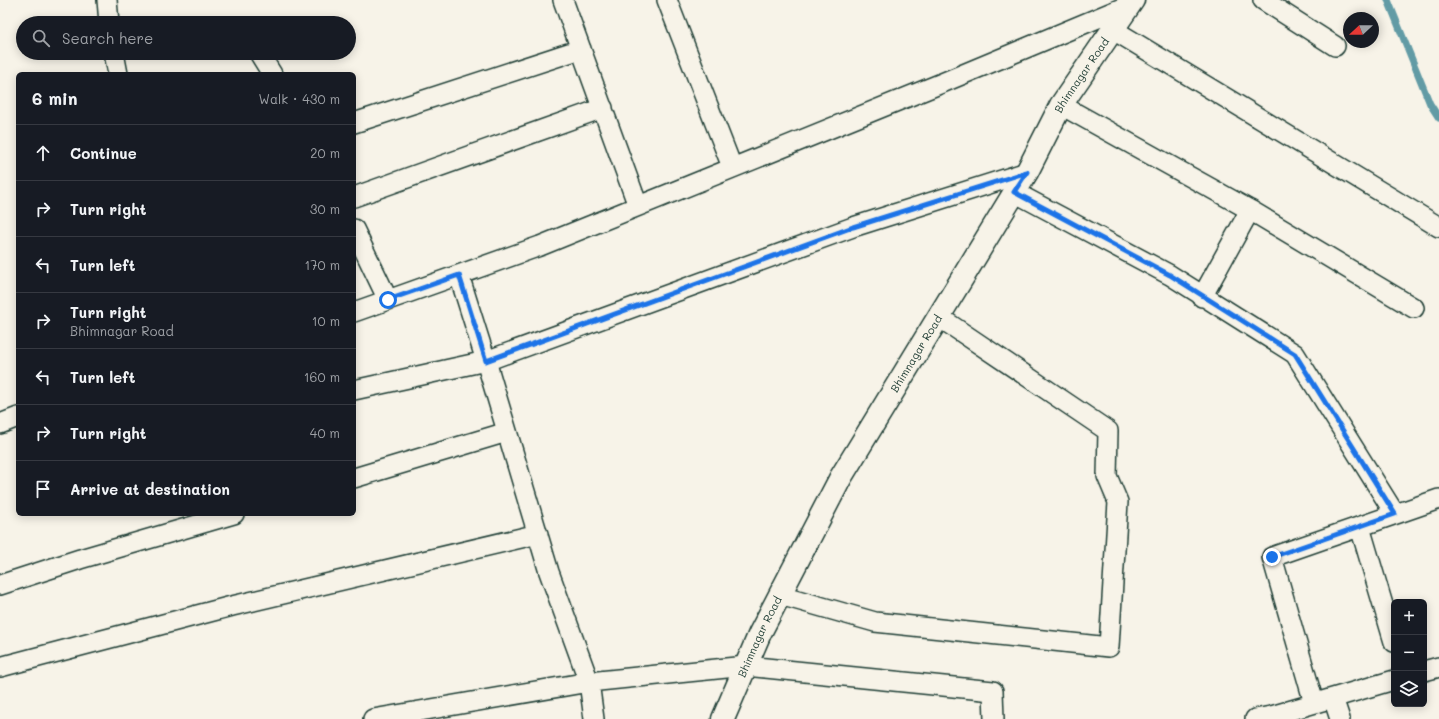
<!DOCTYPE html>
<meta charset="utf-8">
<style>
body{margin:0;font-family:Mali,sans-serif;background:#242831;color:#f1f3f6}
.controls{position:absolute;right:12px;bottom:12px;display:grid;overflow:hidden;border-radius:6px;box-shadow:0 2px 10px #0003}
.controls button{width:36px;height:36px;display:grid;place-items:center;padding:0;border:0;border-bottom:1px solid #363941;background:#171b24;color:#f1f3f6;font:20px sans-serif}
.compass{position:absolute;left:1343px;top:12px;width:36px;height:36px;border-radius:50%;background:#171b24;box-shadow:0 2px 10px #0003;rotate:248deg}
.stop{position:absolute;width:12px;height:12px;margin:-9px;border:3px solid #1a73e8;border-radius:50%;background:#fff}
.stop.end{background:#1a73e8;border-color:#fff;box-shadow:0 1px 4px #0008}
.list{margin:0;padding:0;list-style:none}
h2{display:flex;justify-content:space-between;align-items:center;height:52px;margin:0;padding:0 16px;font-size:17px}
h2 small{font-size:13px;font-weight:400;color:#9ea1a6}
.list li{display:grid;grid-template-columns:26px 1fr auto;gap:12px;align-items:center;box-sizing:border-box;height:56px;padding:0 16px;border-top:1px solid #363941}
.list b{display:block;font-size:15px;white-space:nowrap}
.list p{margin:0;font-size:13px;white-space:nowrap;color:#9ea1a6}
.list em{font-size:13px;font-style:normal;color:#9ea1a6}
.icon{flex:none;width:22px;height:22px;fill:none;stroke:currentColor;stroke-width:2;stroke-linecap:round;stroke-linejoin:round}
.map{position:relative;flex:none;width:1439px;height:719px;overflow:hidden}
.search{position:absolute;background:#171b24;box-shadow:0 2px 10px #0003;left:16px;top:16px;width:340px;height:44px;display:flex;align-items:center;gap:10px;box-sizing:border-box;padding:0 14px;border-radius:22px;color:#9ea1a6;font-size:15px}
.panel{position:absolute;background:#171b24;box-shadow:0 2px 10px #0003;left:16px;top:72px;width:340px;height:444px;border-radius:6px}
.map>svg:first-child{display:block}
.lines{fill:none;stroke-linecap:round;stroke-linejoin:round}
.stream{stroke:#629ba5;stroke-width:7}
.minor-casing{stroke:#1f3d34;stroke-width:22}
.tertiary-casing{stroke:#1f3d34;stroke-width:25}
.minor{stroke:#f7f3e8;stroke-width:19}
.tertiary{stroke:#f7f3e8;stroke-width:22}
.route{stroke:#1a73e8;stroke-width:5}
.labels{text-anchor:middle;stroke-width:3;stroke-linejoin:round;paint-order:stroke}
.street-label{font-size:11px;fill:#1f3d34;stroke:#f7f3e8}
</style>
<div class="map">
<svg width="1439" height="719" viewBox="0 0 1439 719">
<rect width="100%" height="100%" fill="#f7f3e8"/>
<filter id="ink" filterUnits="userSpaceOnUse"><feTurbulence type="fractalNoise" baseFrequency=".025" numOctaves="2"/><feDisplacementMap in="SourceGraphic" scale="8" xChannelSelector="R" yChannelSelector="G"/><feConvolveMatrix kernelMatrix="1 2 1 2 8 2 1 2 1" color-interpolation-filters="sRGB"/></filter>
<g filter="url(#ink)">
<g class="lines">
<path class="stream" d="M 1388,0 L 1430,104 L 1439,118"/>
<g class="minor-casing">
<path id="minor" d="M 107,0 L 109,23
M 563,0 L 638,206
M 667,0 L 732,167
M 1263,0 L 1335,46
M 1112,29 L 1439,227
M 114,53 L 118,74
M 259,53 L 272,74
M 1061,105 L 1250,210 L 1414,308
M 354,123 L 581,49
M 1014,192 L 1170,275 L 1295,354 L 1395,514
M 354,197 L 603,108
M 354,229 L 388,300
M 1202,297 L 1250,210
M 354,312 L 540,246 L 942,83 L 1129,5
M 354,390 L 486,361 L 459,275
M 0,424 L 18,417
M 354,478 L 507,432
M 1360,527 L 1394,642
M 0,585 L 80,559 L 234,514
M 780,595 L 875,622 L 1109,647 L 1118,502 L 1107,476 L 1108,431 L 939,317
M 0,667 L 232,606 L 538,534
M 1424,671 L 1439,667
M 1333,698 L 1340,719
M 1314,703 L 1272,557 L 1439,499
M 373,719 L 589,682 L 746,666 L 993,691 L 994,719
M 594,719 L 589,682 L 549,572 L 486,361 L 853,227 L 1027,172
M 1255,719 L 1271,716 L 1394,680"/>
</g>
<g class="tertiary-casing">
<g id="tertiary">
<path id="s1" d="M 723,719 L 760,633 L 841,477 L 1027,172 L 1061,105 L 1133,0"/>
</g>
</g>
<use href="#minor" class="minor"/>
<use href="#tertiary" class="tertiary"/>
</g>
</g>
<g class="lines" filter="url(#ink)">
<path class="route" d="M 388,300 L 459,275 L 486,361 L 853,227 L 1027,172 L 1014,192 L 1170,275 L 1295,354 L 1395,514 L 1272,557"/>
</g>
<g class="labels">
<g class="street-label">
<text dy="4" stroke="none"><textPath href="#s1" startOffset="738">Bhimnagar Road</textPath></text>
<text dy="4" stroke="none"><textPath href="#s1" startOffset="414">Bhimnagar Road</textPath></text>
<text dy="4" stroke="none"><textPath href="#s1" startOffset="90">Bhimnagar Road</textPath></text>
</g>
</g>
</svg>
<div class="controls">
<button>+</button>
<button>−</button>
<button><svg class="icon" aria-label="layers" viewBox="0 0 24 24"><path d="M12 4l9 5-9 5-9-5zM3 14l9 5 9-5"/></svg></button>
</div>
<svg class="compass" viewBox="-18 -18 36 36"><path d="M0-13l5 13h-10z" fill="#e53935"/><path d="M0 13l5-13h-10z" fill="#9ea1a6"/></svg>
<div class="stop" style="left:388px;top:300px"></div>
<div class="stop end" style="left:1272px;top:557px"></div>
<div class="search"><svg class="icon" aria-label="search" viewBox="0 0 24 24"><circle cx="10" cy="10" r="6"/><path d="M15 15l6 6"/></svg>Search here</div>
<section class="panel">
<h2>6 min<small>Walk · 430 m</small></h2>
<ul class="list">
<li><svg class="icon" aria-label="ahead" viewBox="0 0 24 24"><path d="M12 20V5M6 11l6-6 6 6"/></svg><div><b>Continue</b></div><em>20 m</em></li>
<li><svg class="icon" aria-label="right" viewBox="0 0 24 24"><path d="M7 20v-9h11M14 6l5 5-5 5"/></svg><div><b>Turn right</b></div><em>30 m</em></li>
<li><svg class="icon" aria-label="left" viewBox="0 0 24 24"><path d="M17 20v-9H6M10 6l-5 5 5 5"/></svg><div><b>Turn left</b></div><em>170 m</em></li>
<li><svg class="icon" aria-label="right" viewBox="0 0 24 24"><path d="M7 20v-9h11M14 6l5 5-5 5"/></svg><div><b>Turn right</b><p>Bhimnagar Road</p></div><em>10 m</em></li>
<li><svg class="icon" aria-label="left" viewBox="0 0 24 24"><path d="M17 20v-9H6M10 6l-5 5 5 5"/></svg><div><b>Turn left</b></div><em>160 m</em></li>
<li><svg class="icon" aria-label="right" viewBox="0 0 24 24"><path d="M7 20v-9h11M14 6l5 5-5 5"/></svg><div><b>Turn right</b></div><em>40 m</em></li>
<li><svg class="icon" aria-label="arrive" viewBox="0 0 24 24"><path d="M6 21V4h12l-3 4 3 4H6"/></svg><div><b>Arrive at destination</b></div></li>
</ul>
</section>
</div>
